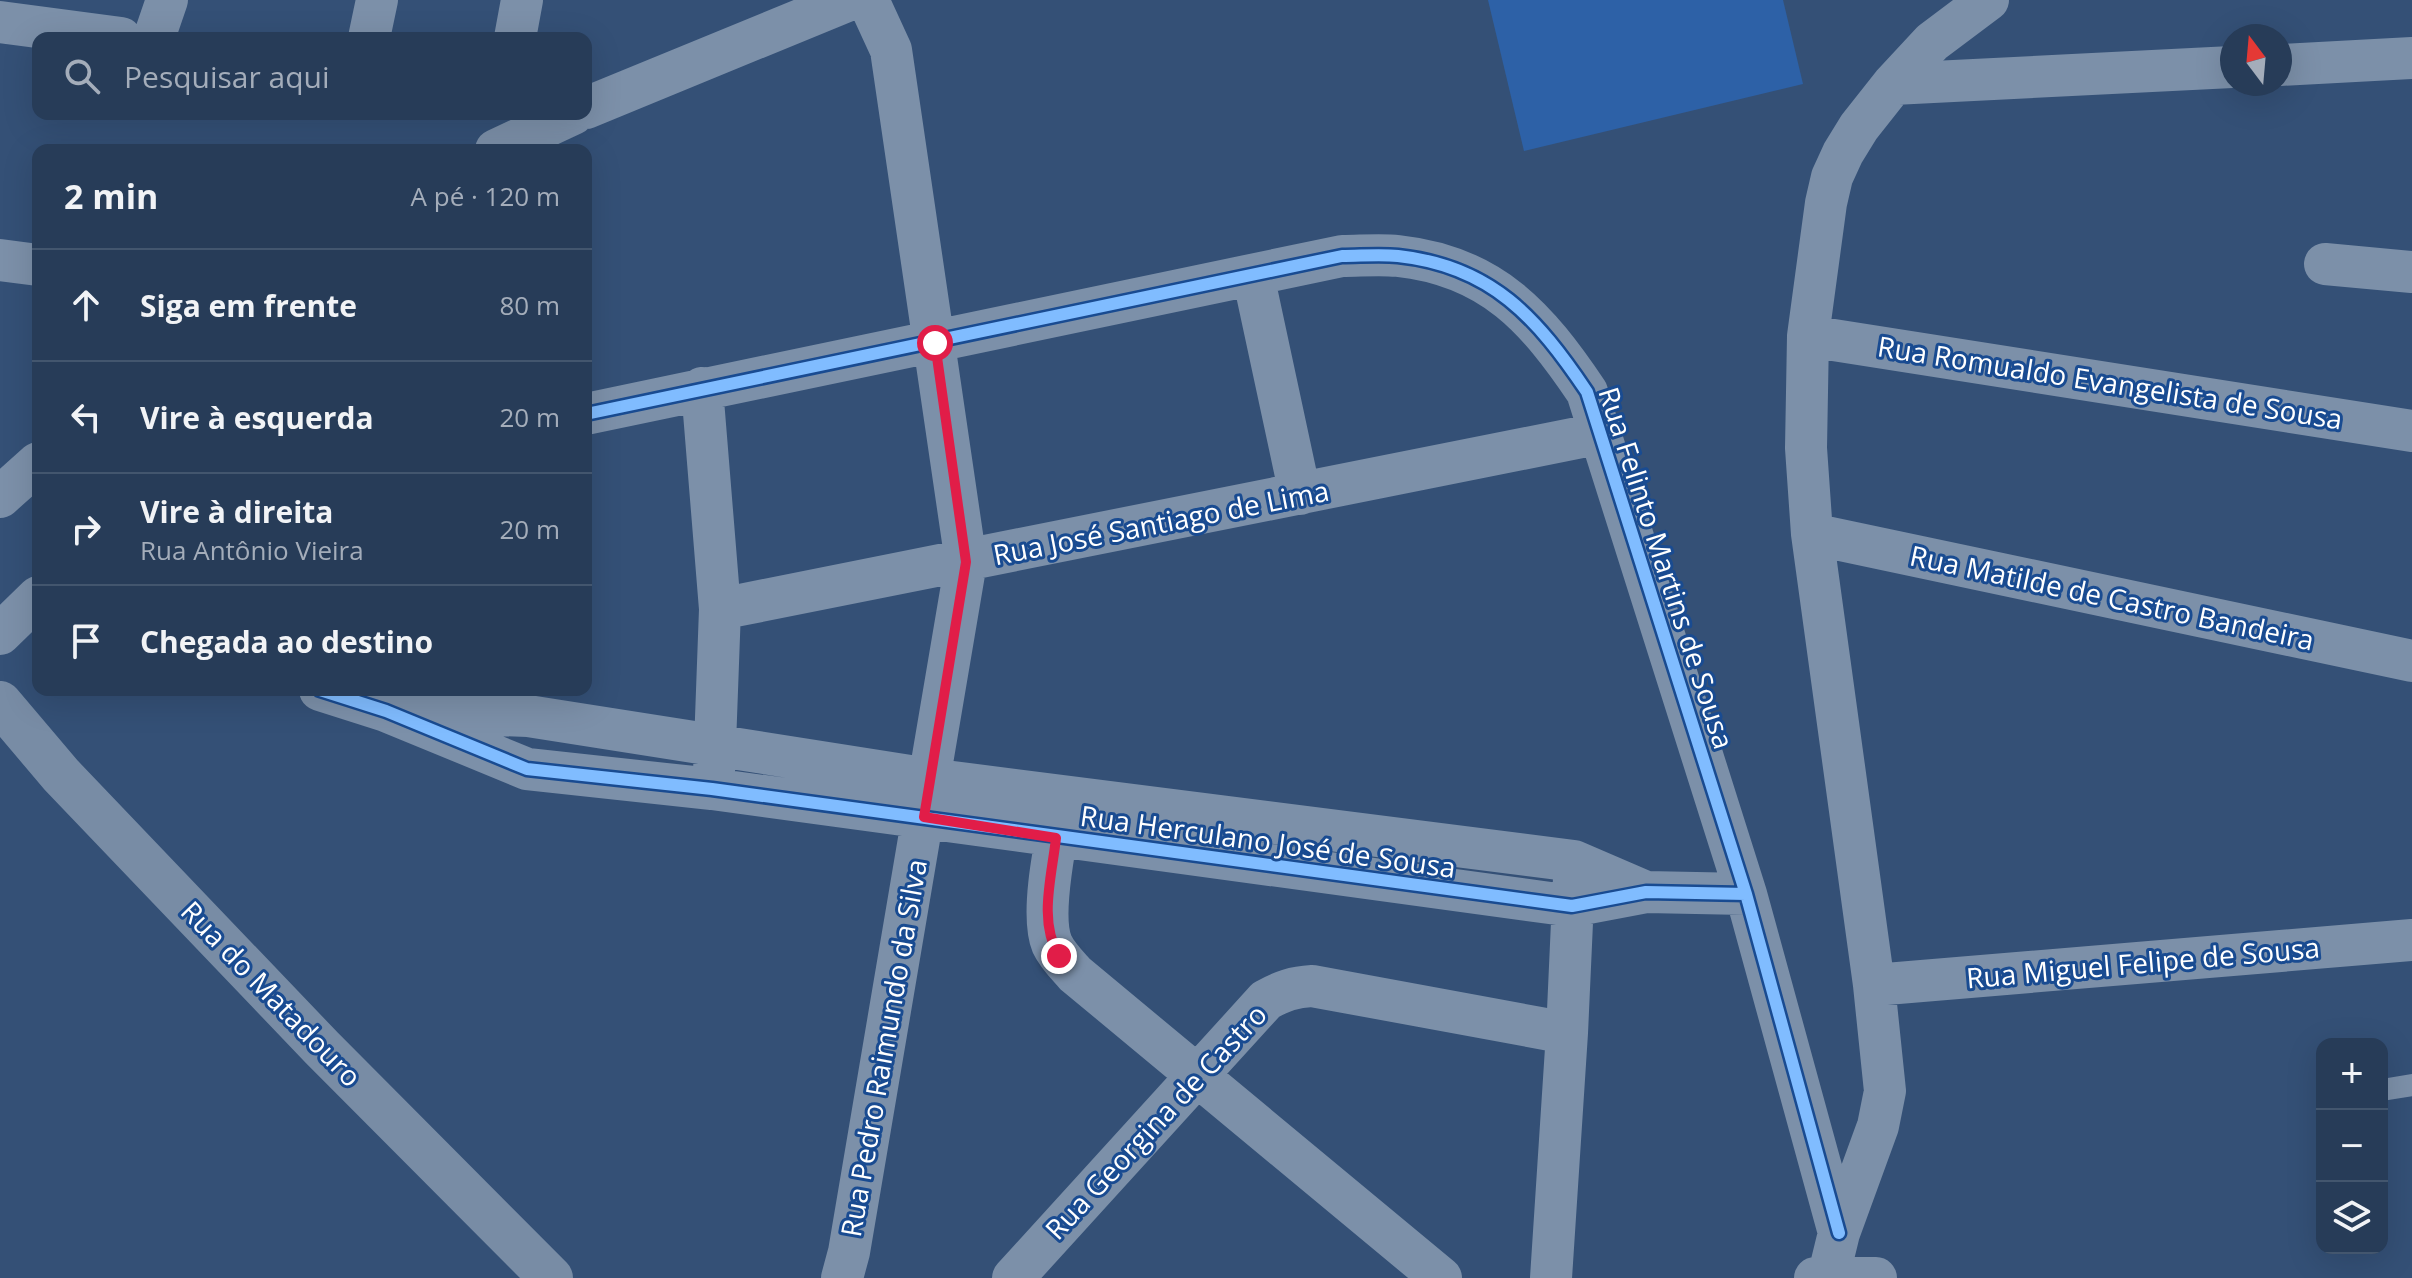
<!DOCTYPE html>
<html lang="pt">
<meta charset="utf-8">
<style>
body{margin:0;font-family:"Open Sans",sans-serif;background:#334761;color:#f1f3f6}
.controls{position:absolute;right:24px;bottom:24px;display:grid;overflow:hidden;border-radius:16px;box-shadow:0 8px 32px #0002}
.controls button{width:72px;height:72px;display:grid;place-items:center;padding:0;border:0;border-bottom:2px solid #43566e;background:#273c58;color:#f1f3f6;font:40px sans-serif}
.compass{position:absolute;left:2220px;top:24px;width:72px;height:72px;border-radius:50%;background:#273c58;box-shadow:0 8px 32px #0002;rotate:344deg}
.stop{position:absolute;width:24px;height:24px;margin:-18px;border:6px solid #e11d48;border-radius:50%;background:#fff}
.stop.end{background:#e11d48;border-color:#fff;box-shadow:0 2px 8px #0008}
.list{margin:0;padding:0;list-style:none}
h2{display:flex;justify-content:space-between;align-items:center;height:104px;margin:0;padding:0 32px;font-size:34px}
h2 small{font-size:26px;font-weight:400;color:#a4adba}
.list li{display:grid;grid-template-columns:52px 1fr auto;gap:24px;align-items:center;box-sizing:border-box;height:112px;padding:0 32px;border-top:2px solid #43566e}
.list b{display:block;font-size:30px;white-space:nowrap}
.list p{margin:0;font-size:26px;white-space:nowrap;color:#a4adba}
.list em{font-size:26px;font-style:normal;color:#a4adba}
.icon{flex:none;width:44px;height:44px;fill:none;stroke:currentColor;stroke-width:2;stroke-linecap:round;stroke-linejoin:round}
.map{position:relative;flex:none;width:2412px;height:1278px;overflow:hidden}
.search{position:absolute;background:#273c58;box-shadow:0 8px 32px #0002;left:32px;top:32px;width:560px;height:88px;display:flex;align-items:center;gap:20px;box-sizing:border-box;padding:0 28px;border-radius:16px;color:#a4adba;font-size:30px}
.panel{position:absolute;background:#273c58;box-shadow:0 8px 32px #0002;left:32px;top:144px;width:560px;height:552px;border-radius:16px}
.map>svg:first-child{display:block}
.park{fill:#2d61a7}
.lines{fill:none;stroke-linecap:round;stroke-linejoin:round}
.lane{stroke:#7c90a9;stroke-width:22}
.street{stroke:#7c90a9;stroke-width:42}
.secondary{stroke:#788ca5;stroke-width:44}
.cycleway-casing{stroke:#194b91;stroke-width:17}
.cycleway{stroke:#80bcff;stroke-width:12}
.route{stroke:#e11d48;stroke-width:10}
.labels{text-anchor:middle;stroke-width:6;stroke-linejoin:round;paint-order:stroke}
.street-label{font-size:28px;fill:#fff;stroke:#194b91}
</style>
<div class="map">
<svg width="2412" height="1278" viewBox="0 0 2412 1278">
<rect width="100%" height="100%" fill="#345076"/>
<path class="park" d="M 1488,0 L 1783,0 L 1803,84 L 1524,151 Z"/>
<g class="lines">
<path class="lane" d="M 2382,1090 L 2412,1085"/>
<path class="street" d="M 0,22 L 121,38
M 154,38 L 167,0
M 369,38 L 377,0
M 515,38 L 522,0
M 2280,65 L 2412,58
M 1893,84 L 2232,67
M 586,108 L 849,0
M 496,150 L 573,114
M 0,260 L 38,265
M 2325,264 L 2412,272
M 1253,275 L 1300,494
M 1808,336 L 2412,431
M 702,388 L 720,609 L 714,772
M 586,414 L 1342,256 C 1360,256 1380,254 1398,256 C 1492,266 1537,318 1587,392 L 1746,894 L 1839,1233
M 0,497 L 38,463
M 1812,534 L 2412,661
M 720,609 L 1602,433
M 0,634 L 38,597
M 320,690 L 386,711 L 527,769 L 712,789 L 1572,906 L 1646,892 L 1746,894
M 412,712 L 528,716 L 929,779 L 1574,861 L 1646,892
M 1061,813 C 1055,844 1040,915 1052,944 C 1057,955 1067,965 1075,974 L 1441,1278
M 1874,985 L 2412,940
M 842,1278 L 849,1252 L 966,562 L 891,50 L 868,0
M 1013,1278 L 1266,1000 C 1282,991 1294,987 1312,986 L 1567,1033 L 1574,878
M 1551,1278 L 1567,1033
M 1815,1278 L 1876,1278
M 1828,1278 L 1839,1233 L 1878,1126 L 1885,1091 L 1874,985 L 1812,534 L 1806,448 L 1808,336 L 1826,203 L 1832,177 L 1843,153 L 1859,127 L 1893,84 L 1932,42 L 1988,0"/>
<path class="secondary" d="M 0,703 L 61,775 L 322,1048 L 551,1278"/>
<g class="cycleway-casing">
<path id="cycleway" d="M 586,414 L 1342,256 C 1360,256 1380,254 1398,256 C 1492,266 1537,318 1587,392 L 1746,894 L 1839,1233
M 320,690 L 386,711 L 527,769 L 712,789 L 1572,906 L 1646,892 L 1746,894"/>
</g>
<use href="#cycleway" class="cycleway"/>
</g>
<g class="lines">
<path class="route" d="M 935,343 L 966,562 L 924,817 L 1056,838 C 1052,876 1038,921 1059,956"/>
</g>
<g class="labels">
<g class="street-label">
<text transform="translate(2110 383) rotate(9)" y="10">Rua Romualdo Evangelista de Sousa</text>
<text transform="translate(1161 523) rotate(-11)" y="10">Rua José Santiago de Lima</text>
<text transform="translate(1666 568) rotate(72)" y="10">Rua Felinto Martins de Sousa</text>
<text transform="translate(2112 598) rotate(12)" y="10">Rua Matilde de Castro Bandeira</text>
<text transform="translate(1268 842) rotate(8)" y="10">Rua Herculano José de Sousa</text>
<text transform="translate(2143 963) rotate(-5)" y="10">Rua Miguel Felipe de Sousa</text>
<text transform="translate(271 994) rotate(46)" y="10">Rua do Matadouro</text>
<text transform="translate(884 1048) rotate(-80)" y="10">Rua Pedro Raimundo da Silva</text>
<text transform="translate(1156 1122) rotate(-47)" y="10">Rua Georgina de Castro</text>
</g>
</g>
</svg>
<div class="controls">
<button>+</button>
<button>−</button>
<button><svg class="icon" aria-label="layers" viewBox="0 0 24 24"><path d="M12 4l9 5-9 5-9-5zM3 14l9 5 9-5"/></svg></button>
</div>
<svg class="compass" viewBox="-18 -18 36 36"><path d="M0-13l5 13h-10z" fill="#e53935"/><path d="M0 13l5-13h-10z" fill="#a4adba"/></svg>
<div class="stop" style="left:935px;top:343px"></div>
<div class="stop end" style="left:1059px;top:956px"></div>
<div class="search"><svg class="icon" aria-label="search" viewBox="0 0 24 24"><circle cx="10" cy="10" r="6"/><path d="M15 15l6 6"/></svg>Pesquisar aqui</div>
<section class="panel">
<h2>2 min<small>A pé · 120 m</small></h2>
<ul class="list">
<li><svg class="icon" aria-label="ahead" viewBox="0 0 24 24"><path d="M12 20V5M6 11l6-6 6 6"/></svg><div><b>Siga em frente</b></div><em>80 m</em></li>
<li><svg class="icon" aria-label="left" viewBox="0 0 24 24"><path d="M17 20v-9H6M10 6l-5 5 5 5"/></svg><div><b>Vire à esquerda</b></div><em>20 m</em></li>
<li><svg class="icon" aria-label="right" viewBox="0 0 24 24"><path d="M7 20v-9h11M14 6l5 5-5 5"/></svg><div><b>Vire à direita</b><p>Rua Antônio Vieira</p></div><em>20 m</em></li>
<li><svg class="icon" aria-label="arrive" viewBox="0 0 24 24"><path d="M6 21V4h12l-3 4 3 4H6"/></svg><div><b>Chegada ao destino</b></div></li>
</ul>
</section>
</div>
